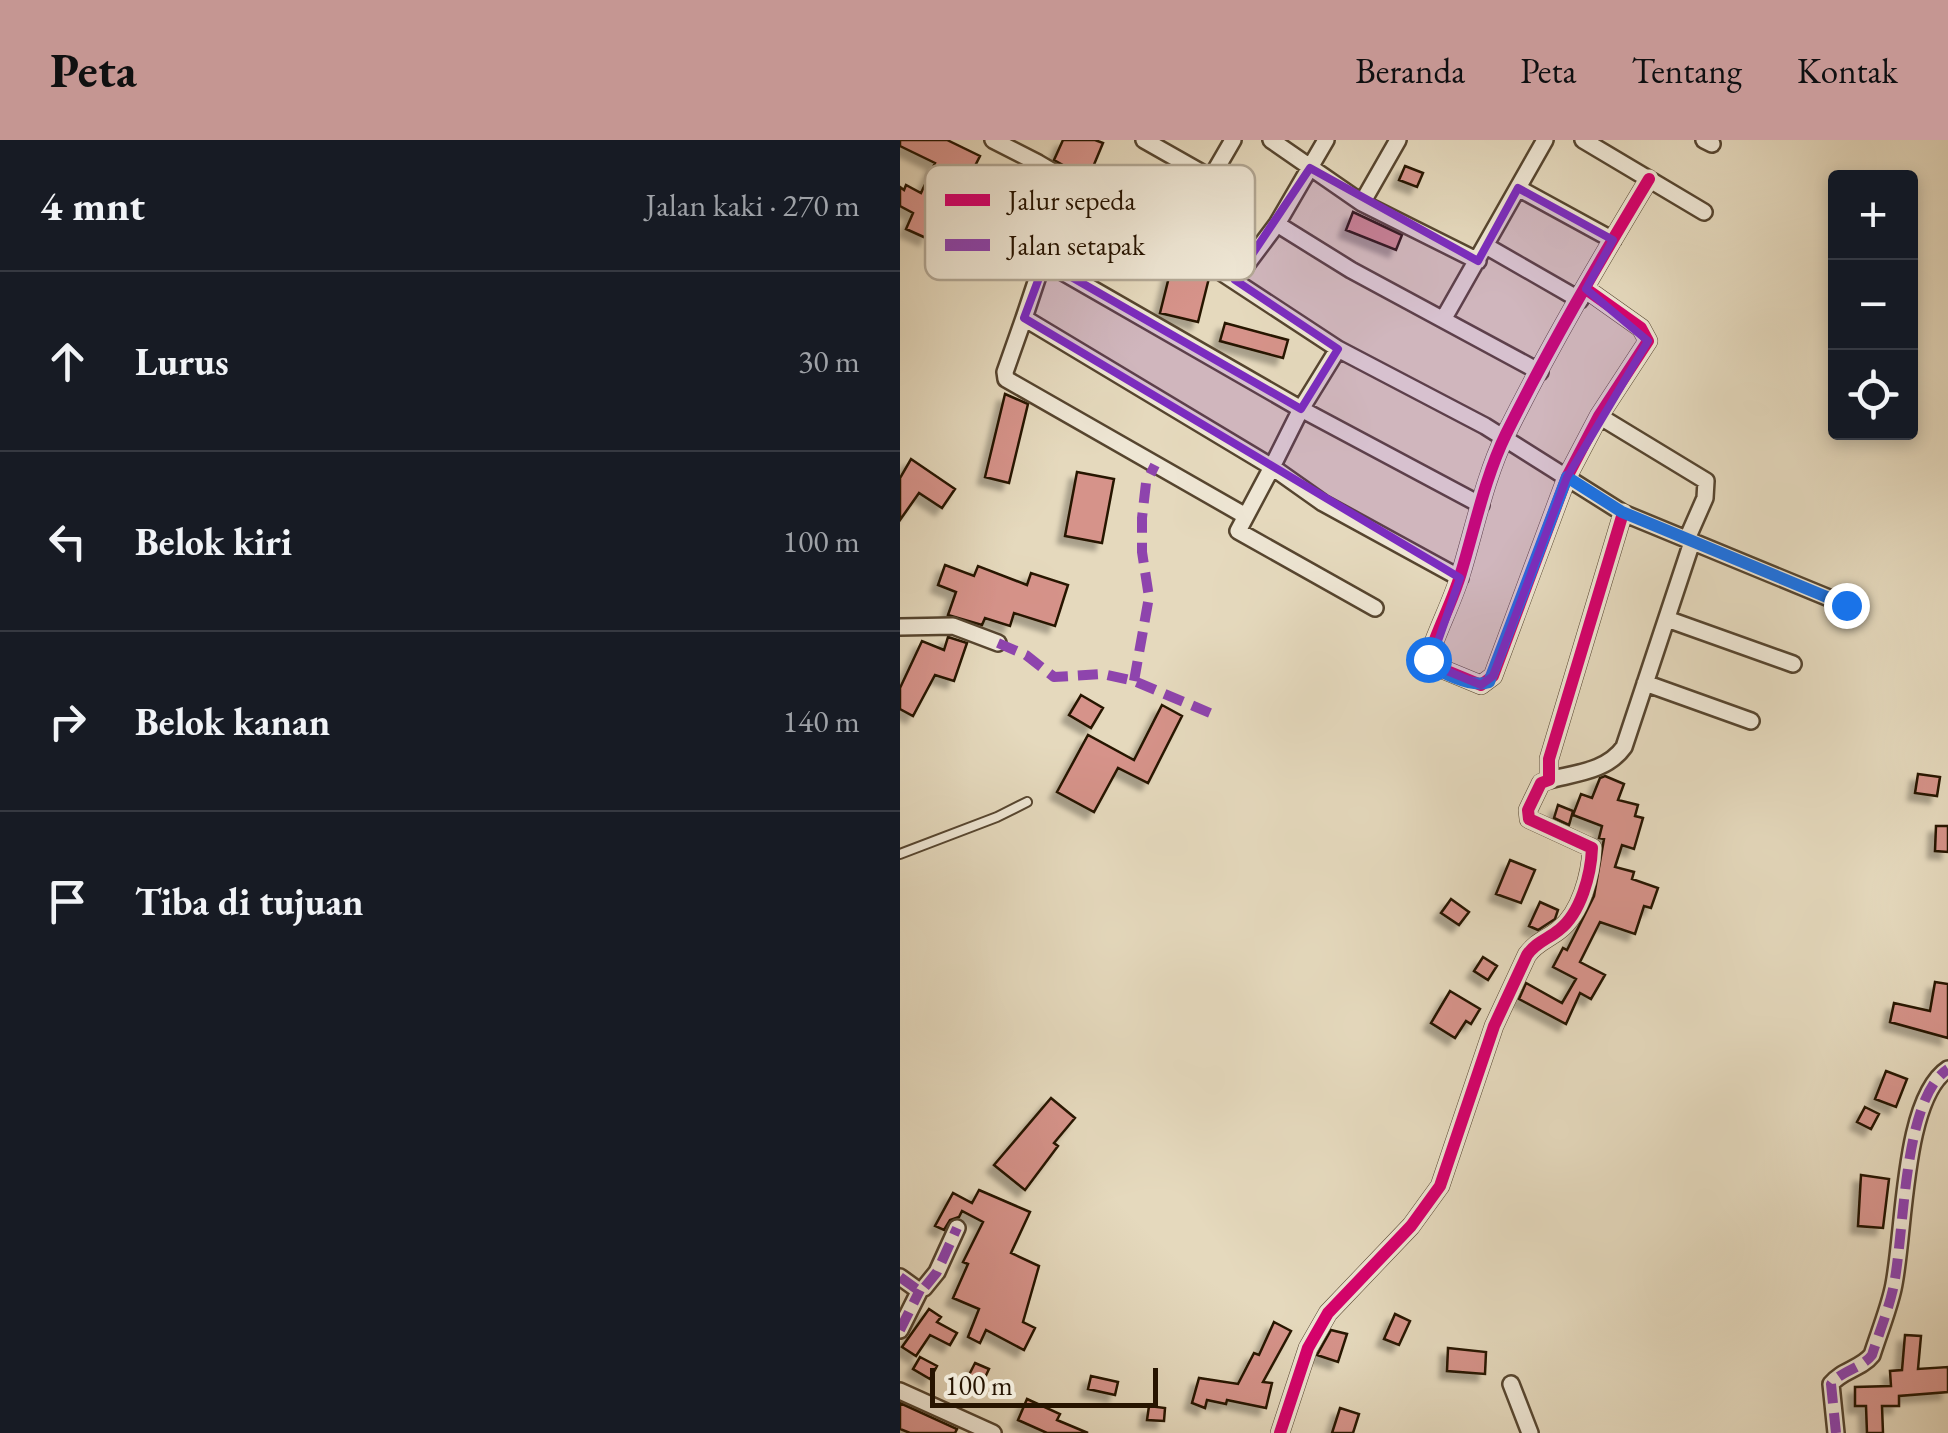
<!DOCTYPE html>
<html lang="id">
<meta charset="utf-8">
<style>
body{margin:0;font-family:"EB Garamond",serif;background:#242831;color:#f1f3f6}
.controls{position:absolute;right:30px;top:30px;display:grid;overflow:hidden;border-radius:10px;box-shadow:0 5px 15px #0003}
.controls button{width:90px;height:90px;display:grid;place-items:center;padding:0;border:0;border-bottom:2px solid #363941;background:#171b24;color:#f1f3f6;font:50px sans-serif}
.scale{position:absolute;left:30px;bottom:25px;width:228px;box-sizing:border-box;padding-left:10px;border:5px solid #271400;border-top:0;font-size:28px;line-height:35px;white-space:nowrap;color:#271400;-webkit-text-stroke:8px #eee6d4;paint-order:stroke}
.stop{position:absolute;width:30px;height:30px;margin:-22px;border:8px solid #1a73e8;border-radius:50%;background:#fff}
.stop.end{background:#1a73e8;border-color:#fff;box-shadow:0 2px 10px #0008}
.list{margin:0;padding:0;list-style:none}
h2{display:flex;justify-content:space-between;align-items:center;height:130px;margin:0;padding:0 40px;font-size:42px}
h2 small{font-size:32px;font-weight:400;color:#9ea1a6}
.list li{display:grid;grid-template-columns:65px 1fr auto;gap:30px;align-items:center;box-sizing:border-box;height:180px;padding:0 40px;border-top:2px solid #363941}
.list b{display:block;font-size:38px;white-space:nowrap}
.list em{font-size:32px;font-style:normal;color:#9ea1a6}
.icon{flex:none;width:55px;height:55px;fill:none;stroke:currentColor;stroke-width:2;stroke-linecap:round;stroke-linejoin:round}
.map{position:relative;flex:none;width:1048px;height:1293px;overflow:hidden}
header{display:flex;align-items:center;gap:60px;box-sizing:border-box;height:140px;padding:0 50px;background:#c59692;color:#111}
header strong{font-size:48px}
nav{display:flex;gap:55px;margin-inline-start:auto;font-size:35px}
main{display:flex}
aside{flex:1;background:#171b24}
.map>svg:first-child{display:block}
.building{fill:#d6938a;stroke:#271400;stroke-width:2.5;filter:url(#shadow)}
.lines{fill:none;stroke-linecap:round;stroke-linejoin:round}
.service-casing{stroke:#56452f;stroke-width:12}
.minor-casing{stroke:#56452f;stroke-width:20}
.service{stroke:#eee6d4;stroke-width:8}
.minor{stroke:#eee6d4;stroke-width:15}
.quiet{stroke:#8e44ad;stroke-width:10;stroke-dasharray:20 10;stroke-linecap:butt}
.cycleway-casing{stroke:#eee6d4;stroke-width:19}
.cycleway{stroke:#d6006c;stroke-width:12}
.route{stroke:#1a73e8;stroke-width:12}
.marked{fill:#7b2cbf;fill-opacity:0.2;stroke:#7b2cbf;stroke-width:8;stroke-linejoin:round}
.key{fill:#eee6d4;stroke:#b2a794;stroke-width:2.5}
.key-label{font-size:28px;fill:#271400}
</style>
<header>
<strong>Peta</strong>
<nav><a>Beranda</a><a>Peta</a><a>Tentang</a><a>Kontak</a></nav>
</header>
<main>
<aside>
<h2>4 mnt<small>Jalan kaki · 270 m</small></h2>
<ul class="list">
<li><svg class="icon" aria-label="ahead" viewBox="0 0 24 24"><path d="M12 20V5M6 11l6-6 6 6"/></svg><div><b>Lurus</b></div><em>30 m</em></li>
<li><svg class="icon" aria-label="left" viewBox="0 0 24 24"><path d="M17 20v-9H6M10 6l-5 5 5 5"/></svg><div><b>Belok kiri</b></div><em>100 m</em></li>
<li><svg class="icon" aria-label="right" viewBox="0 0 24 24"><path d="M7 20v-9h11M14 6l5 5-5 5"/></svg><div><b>Belok kanan</b></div><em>140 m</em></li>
<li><svg class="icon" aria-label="arrive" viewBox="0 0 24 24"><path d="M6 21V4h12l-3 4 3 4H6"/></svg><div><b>Tiba di tujuan</b></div></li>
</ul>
</aside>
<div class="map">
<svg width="1048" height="1293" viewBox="0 0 1048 1293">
<defs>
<filter id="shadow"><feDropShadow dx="-7" dy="7" stdDeviation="2.5" flood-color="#0004"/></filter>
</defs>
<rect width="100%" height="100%" fill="#e5d9bd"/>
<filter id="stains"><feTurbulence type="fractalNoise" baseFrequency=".002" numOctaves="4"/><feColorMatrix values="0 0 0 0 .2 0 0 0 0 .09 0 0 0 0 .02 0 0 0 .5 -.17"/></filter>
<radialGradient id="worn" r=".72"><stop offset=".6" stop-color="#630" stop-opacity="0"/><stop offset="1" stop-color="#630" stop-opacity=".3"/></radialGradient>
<path class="building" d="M 0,0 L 47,0 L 80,16 L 50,75 L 39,69 L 26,98 L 6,89 L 13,73 L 0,66 L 0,47 L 4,50 L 6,45 L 21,53 L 35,23 L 0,6 Z
M 163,0 L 195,0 L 203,3 L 188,39 L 154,20 Z
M 505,26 L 523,33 L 517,47 L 499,40 Z
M 453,72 L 502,95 L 496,110 L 446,90 Z
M 271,129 L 309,138 L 298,182 L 260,173 Z
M 325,183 L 388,200 L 383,218 L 320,201 Z
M 105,254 L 128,264 L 109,343 L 85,337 Z
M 11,319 L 55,349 L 42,368 L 19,353 L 0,380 L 0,338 Z
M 177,332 L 214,339 L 202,403 L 165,396 Z
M 45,425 L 74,436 L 78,426 L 127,445 L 131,433 L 168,445 L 155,486 L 114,473 L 110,486 L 85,478 L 82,485 L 48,475 L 56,452 L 38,445 Z
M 48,497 L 67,503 L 54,541 L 35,535 L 13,576 L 0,569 L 0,548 L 22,501 L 44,510 Z
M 181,555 L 203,568 L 191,588 L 169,575 Z
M 262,565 L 282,576 L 248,643 L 218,628 L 194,672 L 157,652 L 188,595 L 234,620 Z
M 1018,634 L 1040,637 L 1037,656 L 1015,653 Z
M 705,636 L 724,644 L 718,660 L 738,665 L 735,676 L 743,678 L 734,709 L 722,705 L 715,727 L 734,732 L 732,739 L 758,748 L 751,768 L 744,766 L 735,794 L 700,782 L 680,822 L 705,835 L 691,859 L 680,853 L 666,884 L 619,859 L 626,843 L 662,863 L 676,839 L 653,827 L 663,808 L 667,810 L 694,756 L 704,699 L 699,698 L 702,686 L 673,675 L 681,654 L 692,658 L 700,638 Z
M 658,665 L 673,671 L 669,685 L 654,678 Z
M 1036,686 L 1048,686 L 1048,712 L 1035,711 Z
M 610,720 L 635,730 L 621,763 L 596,754 Z
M 551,759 L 569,772 L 559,785 L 541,773 Z
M 640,762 L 658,770 L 655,779 L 638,790 L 629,786 Z
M 583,817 L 597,826 L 588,840 L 574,831 Z
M 1035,842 L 1048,844 L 1048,898 L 990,882 L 994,863 L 1030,871 Z
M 550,851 L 580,869 L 571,884 L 566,881 L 555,898 L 531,883 Z
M 986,931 L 1007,939 L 996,967 L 975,959 Z
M 151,958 L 175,978 L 154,1003 L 158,1006 L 125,1050 L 94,1025 Z
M 965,967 L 979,974 L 971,989 L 957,982 Z
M 961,1035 L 989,1039 L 983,1088 L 958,1086 Z
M 79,1050 L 130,1072 L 111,1113 L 139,1126 L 123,1182 L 135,1188 L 124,1210 L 86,1190 L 80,1203 L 68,1197 L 79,1169 L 53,1158 L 68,1124 L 63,1122 L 83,1082 L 62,1071 L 59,1077 L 50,1080 L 44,1090 L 35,1086 L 53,1053 L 72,1063 Z
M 29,1169 L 41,1177 L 37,1182 L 57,1193 L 50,1205 L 30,1195 L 16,1216 L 2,1207 Z
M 495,1174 L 510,1181 L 499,1205 L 484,1199 Z
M 374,1182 L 391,1191 L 363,1242 L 372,1243 L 366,1268 L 327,1260 L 326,1264 L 307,1260 L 305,1268 L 292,1263 L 299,1238 L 338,1244 L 354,1213 L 359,1215 Z
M 431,1190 L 447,1194 L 438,1222 L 417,1215 Z
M 1005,1195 L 1021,1196 L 1018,1229 L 1048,1227 L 1048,1252 L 999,1256 L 999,1266 L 982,1266 L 983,1293 L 967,1293 L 966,1266 L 955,1266 L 955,1247 L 991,1246 L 990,1231 L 1002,1230 Z
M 548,1208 L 586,1212 L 585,1234 L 547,1231 Z
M 20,1217 L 37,1226 L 30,1239 L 13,1229 Z
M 75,1223 L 89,1229 L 80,1248 L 66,1241 Z
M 191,1236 L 218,1242 L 215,1255 L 188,1249 Z
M 127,1259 L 160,1274 L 157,1280 L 188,1293 L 147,1293 L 118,1280 Z
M 0,1263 L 57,1289 L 55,1293 L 10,1293 L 0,1289 Z
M 249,1266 L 265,1268 L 264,1281 L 247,1280 Z
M 440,1268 L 459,1274 L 453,1293 L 432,1293 Z"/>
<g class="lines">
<g class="service-casing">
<path id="service" d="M 0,714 L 97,677 L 127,662"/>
</g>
<g class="minor-casing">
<path id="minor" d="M 93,0 L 138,23 L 304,121 L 438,209 L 585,286 L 723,373 L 946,465
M 244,0 L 311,38
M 371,0 L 462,63 L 578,121
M 683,0 L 804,72
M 804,0 L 812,4
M 618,48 L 713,100
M 297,62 L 333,0
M 462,63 L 498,0
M 377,84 L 451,130 L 640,232
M 586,106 L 680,160
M 154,127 L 401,269 L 372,327 L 124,178 L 138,136 L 142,130 Z
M 335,140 L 377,84 L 426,0
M 686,149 L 741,188 L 748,201 L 699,276 L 667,337 L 593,536 L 581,545 L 530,524 L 528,519 C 537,490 552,463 561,433 C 575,387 585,337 606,294 C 649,207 699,122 749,39
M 124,178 L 105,232 L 106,239 L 344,375
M 544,178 L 645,0
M 438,209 L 401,269 L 581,365
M 699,276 L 806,341 L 805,358 L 787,399
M 475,468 L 338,391 L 372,327 L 423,363 L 560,438
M 767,479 L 893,524
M 0,487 L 53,486 L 98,503
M 745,543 L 851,581
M 649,640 C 676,633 707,631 724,607 L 792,402
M 0,1137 L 18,1150 L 24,1148 L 37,1132 L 57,1088
M 0,1190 L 20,1150
M 611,1244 L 630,1293
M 0,1251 L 93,1293
M 380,1293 L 408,1208 L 428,1173 L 511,1086 L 540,1046 L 594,886 L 627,815 C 636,802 648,799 659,790 C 681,773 691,734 692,708 L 629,679 L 628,670 L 641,643 L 649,640 L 649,619 L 723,373
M 936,1293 L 931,1244 C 942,1230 961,1229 972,1215 C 979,1193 988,1171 993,1149 C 1005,1096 1002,959 1048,929"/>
</g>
<use href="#service" class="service"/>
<use href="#minor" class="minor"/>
<path class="quiet" d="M 98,503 L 126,515 L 154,537 L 203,534 L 234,541 L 310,573
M 234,541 L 249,457 L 242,412 L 242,378 L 246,343 L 255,325
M 0,1137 L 18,1150 L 24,1148 L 37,1132 L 57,1088
M 0,1190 L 20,1150
M 936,1293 L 931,1244 C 942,1230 961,1229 972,1215 C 979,1193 988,1171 993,1149 C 1005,1096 1002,959 1048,929"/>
<g class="cycleway-casing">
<path id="cycleway" d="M 686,149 L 741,188 L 748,201 L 699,276 L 667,337 L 593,536 L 581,545 L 530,524 L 528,519 C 537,490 552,463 561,433 C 575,387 585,337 606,294 C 649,207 699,122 749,39
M 380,1293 L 408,1208 L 428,1173 L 511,1086 L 540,1046 L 594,886 L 627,815 C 636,802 648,799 659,790 C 681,773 691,734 692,708 L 629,679 L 628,670 L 641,643 L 649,640 L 649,619 L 723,373"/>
</g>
<use href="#cycleway" class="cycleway"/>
</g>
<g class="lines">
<path class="route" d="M 528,519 C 537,533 572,548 589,542 L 667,337 L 722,372 L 946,465"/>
</g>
<path class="marked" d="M 410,28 L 578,121 L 618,48 L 713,100 L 686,149 L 748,201 L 667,337 L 593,536 L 581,545 L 530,524 L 560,438 L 124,178 L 142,130 L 154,127 L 401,269 L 438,209 L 335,140 Z"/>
<rect x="25" y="25" width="330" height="115" rx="15" class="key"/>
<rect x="45" y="54" width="45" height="12" fill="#d6006c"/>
<rect x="45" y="99" width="45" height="12" fill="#8e44ad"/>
<g class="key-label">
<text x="108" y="70">Jalur sepeda</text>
<text x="108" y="115">Jalan setapak</text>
</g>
<rect width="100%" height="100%" filter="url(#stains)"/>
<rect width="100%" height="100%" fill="url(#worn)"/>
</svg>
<div class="controls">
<button>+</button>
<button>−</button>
<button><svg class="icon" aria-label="locate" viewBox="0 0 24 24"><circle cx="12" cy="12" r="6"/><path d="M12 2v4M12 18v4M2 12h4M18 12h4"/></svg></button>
</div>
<div class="scale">100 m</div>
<div class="stop" style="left:528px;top:519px"></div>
<div class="stop end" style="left:946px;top:465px"></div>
</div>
</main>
